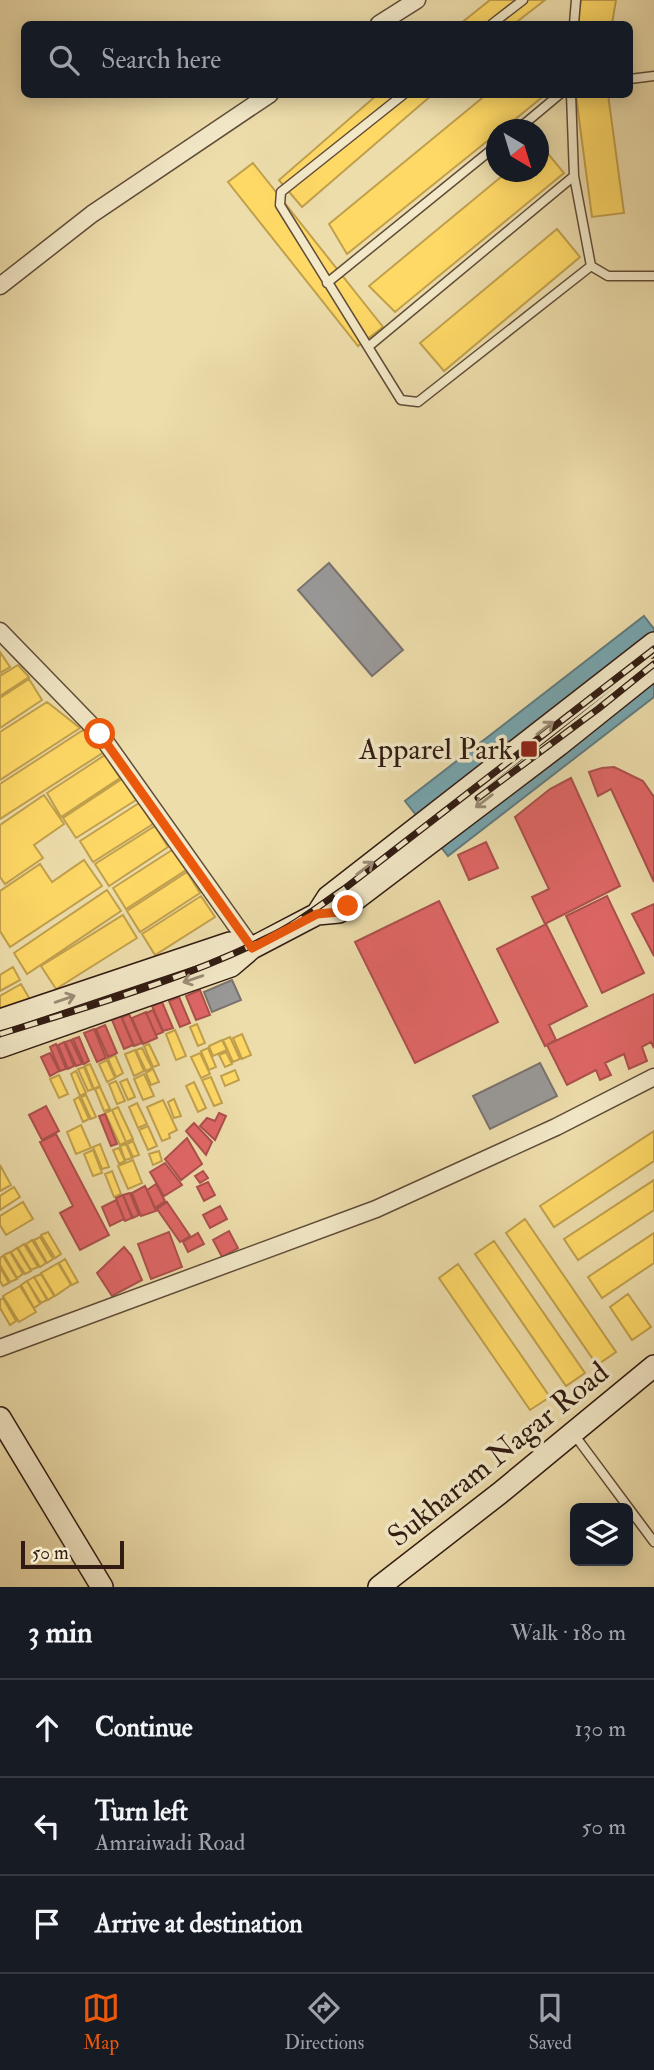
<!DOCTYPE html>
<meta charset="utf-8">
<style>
body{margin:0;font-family:"IM FELL Double Pica",serif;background:#242831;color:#f1f3f6}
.controls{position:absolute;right:21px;bottom:21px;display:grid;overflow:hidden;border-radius:10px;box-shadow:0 4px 18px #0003}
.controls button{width:63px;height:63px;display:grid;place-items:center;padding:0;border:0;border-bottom:2px solid #363941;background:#171b24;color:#f1f3f6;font:35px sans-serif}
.compass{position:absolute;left:486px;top:119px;width:63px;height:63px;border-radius:50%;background:#171b24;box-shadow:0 4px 18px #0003;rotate:142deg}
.scale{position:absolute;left:21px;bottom:18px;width:103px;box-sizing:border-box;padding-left:7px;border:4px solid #311b12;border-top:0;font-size:19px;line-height:24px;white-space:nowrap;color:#311b12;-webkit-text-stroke:5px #f3e9c8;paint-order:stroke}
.stop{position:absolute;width:21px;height:21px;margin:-16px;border:5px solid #ea580c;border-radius:50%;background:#fff}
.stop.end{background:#ea580c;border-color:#fff;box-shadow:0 2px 7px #0008}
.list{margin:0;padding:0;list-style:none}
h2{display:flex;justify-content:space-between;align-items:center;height:91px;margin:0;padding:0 28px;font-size:30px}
h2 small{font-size:23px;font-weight:400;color:#9ea1a6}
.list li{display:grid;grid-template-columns:46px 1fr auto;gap:21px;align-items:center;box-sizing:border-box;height:98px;padding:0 28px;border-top:2px solid #363941}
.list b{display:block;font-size:26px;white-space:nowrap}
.list p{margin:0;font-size:23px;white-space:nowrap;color:#9ea1a6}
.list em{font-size:23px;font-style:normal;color:#9ea1a6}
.icon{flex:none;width:38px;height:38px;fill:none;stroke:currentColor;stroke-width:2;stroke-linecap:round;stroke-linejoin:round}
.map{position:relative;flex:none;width:654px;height:1587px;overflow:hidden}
.search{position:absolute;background:#171b24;box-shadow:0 4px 18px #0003;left:21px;right:21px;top:21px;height:77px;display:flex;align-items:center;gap:18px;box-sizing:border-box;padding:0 24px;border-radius:10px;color:#9ea1a6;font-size:26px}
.sheet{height:385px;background:#171b24}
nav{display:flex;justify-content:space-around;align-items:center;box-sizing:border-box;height:98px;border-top:2px solid #363941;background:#171b24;font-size:19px;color:#9ea1a6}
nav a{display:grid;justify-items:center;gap:4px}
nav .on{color:#ea580c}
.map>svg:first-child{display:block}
.homes{fill:#ffd966;stroke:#c1a04d;stroke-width:2}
.shops{fill:#e06666;stroke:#ac504d;stroke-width:2}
.public{fill:#76a5af;stroke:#617c80;stroke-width:2}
.industry{fill:#999;stroke:#7a7370;stroke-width:2}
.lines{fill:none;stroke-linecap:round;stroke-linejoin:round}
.lane-casing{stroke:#604c38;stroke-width:11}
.street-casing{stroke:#604c38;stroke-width:19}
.secondary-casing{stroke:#311b12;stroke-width:24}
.lane{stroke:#f3e9c8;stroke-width:8}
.street{stroke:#f3e9c8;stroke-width:16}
.secondary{stroke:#f3e9c8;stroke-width:21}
.rail-casing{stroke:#311b12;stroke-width:7}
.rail{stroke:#f3e9c8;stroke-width:4.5;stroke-dasharray:13;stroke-linecap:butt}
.oneway{stroke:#9c8c76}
.route{stroke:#ea580c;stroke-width:9}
.poi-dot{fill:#8f2418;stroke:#f3e9c8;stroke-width:2.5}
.labels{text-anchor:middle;stroke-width:7;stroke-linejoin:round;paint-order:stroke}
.poi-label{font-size:30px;fill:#311b12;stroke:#f3e9c8;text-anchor:end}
.street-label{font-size:30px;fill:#311b12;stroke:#f3e9c8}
</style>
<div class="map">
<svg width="654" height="1587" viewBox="0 0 654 1587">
<rect width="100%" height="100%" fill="#edddab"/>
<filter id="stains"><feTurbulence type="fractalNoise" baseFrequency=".00286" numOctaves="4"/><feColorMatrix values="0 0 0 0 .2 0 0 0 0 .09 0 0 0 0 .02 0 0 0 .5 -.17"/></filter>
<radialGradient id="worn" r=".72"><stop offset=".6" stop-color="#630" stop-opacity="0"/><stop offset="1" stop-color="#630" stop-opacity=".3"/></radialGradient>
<path class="homes" d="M 490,0 L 545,0 L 514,24 L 460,24 Z
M 581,0 L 616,0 L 612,24 L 577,24 Z
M 378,94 L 433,94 L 302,207 L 279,180 Z
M 487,94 L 546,94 L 502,130 L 496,130 L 496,134 L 347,254 L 329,224 Z
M 583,94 L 608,94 L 624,213 L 592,217 L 576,96 Z
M 540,144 L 564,173 L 395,312 L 369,286 L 507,172 L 538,172 L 538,145 Z
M 253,163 L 383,327 L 358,346 L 228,182 Z
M 557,229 L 580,257 L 444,371 L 420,343 Z
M 0,652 L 10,667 L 0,673 Z
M 18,665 L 29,677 L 0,696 L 0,676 Z
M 29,679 L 42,700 L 0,728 L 0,698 Z
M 47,702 L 80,728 L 0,780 L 0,732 Z
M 83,730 L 104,752 L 0,819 L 0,784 Z
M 105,755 L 120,778 L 61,817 L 47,793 Z
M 122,779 L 136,800 L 76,838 L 63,818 Z
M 44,795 L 64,824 L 34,845 L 43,858 L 5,884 L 0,877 L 0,825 Z
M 139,803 L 153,824 L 93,862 L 80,841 Z
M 155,826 L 168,847 L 109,886 L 95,864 Z
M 172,850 L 186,870 L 126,909 L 113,888 Z
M 84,860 L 102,886 L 10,947 L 0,931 L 0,891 L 40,864 L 52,882 Z
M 187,872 L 200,893 L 140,932 L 127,911 Z
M 107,890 L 121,911 L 27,974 L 14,953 Z
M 201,896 L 215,917 L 155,955 L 142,934 Z
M 123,915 L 137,938 L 56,989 L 41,966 Z
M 13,967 L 20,980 L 0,991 L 0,975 Z
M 21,984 L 32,1003 L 0,1015 L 0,996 Z
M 197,1024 L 205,1043 L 198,1046 L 190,1027 Z
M 175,1030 L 186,1056 L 176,1060 L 166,1034 Z
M 242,1034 L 251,1055 L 242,1059 L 233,1038 Z
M 230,1037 L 240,1059 L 233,1062 L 223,1040 Z
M 222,1040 L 227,1050 L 213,1056 L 209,1046 Z
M 149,1044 L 159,1065 L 153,1067 L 144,1046 Z
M 142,1048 L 152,1068 L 146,1071 L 136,1050 Z
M 208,1048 L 216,1067 L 209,1070 L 201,1051 Z
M 135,1050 L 144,1071 L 134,1076 L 125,1054 Z
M 226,1052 L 232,1064 L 225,1067 L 219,1055 Z
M 200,1053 L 210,1074 L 201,1078 L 191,1057 Z
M 115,1055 L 123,1073 L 116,1077 L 108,1059 Z
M 107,1060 L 115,1078 L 107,1082 L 99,1064 Z
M 90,1064 L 100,1086 L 94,1089 L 85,1066 Z
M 84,1067 L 93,1089 L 88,1091 L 78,1069 Z
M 153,1069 L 159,1082 L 151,1085 L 146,1073 Z
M 235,1070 L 239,1080 L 225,1086 L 221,1076 Z
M 76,1071 L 86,1093 L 80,1096 L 71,1074 Z
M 144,1074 L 154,1096 L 143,1100 L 134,1079 Z
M 59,1075 L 68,1094 L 59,1098 L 50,1079 Z
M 211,1077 L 222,1103 L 214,1106 L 202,1080 Z
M 127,1079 L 135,1097 L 128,1100 L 120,1082 Z
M 116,1081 L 125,1101 L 117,1104 L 109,1084 Z
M 194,1082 L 206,1108 L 198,1112 L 186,1086 Z
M 100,1087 L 110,1109 L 104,1111 L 95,1089 Z
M 86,1095 L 96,1117 L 91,1119 L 81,1097 Z
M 79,1097 L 89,1119 L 83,1122 L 74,1100 Z
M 174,1099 L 181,1116 L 174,1118 L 168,1102 Z
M 163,1100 L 177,1130 L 169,1134 L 170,1138 L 162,1141 L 147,1107 Z
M 137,1103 L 147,1124 L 138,1128 L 129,1107 Z
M 118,1107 L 133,1139 L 126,1142 L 112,1110 Z
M 112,1110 L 126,1142 L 120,1145 L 105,1113 Z
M 81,1125 L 91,1148 L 76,1154 L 67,1132 Z
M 148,1126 L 157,1146 L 148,1150 L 139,1130 Z
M 654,1131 L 654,1161 L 554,1227 L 540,1206 Z
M 133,1141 L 139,1155 L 133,1157 L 127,1144 Z
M 100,1144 L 109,1167 L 102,1169 L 93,1147 Z
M 126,1144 L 132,1158 L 125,1160 L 120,1146 Z
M 119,1148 L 125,1161 L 119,1164 L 113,1150 Z
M 93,1150 L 102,1173 L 93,1176 L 84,1154 Z
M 159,1151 L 162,1161 L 153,1165 L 149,1154 Z
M 133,1160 L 142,1183 L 128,1189 L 118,1166 Z
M 0,1165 L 11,1185 L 0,1191 Z
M 112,1171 L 121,1194 L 114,1197 L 105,1174 Z
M 654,1180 L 654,1210 L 578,1260 L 564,1239 Z
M 14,1187 L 20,1197 L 0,1210 L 0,1196 Z
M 23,1202 L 33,1219 L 6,1235 L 0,1225 L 0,1216 Z
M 525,1219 L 616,1352 L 597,1365 L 506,1233 Z
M 48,1232 L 61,1254 L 55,1258 L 41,1235 Z
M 654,1233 L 654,1263 L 602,1298 L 588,1277 Z
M 40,1237 L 53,1259 L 47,1263 L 34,1240 Z
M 32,1240 L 46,1263 L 40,1267 L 26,1244 Z
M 494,1241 L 585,1373 L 566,1386 L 475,1254 Z
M 24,1244 L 38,1267 L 31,1270 L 18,1248 Z
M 17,1248 L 31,1271 L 25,1274 L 11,1252 Z
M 10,1252 L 23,1274 L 17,1278 L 4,1255 Z
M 3,1256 L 17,1279 L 10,1282 L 0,1265 L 0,1258 Z
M 65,1259 L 78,1282 L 72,1285 L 59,1263 Z
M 58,1263 L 71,1285 L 55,1296 L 41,1273 Z
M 458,1264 L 550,1397 L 530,1410 L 439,1278 Z
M 0,1267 L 9,1283 L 3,1286 L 0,1281 Z
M 41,1274 L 54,1296 L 48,1300 L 34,1277 Z
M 34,1277 L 47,1300 L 41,1303 L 27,1281 Z
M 27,1281 L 40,1304 L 34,1308 L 21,1285 Z
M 20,1286 L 36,1312 L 19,1322 L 3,1296 Z
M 628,1294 L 651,1327 L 632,1340 L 610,1307 Z
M 3,1298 L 16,1321 L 10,1325 L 0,1308 L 0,1300 Z"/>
<path class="shops" d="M 614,767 L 643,781 L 654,797 L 654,882 L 611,789 L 598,796 L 589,772 L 602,768 Z
M 571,778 L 620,886 L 545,924 L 532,897 L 549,889 L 515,817 L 550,789 Z
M 486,842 L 498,868 L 469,880 L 458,855 Z
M 607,896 L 644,973 L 602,993 L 566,916 Z
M 439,901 L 498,1022 L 415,1063 L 355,942 Z
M 654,904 L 654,956 L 632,914 Z
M 546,924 L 587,1006 L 549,1025 L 556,1040 L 545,1046 L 497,949 Z
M 200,990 L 210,1015 L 196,1020 L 186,996 Z
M 654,994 L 654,1048 L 651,1042 L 642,1047 L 647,1061 L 629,1069 L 624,1054 L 605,1063 L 611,1075 L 600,1080 L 596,1070 L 567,1085 L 547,1045 Z
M 179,997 L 190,1023 L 180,1027 L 169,1001 Z
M 162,1002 L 173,1028 L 163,1031 L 152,1006 Z
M 153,1010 L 163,1032 L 156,1035 L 146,1013 Z
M 146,1012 L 157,1038 L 143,1044 L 132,1018 Z
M 129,1014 L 142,1043 L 134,1046 L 122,1018 Z
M 121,1016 L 133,1045 L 124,1049 L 112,1020 Z
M 105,1025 L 117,1053 L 108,1057 L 96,1029 Z
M 94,1029 L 106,1058 L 97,1062 L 84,1033 Z
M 79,1037 L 89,1061 L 84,1064 L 73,1039 Z
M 71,1040 L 82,1064 L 76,1066 L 65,1042 Z
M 64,1042 L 74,1066 L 68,1069 L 58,1045 Z
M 56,1044 L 66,1069 L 60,1071 L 50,1047 Z
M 50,1053 L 59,1071 L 50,1076 L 41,1057 Z
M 46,1106 L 59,1131 L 42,1140 L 29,1115 Z
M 219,1113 L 226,1116 L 215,1140 L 200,1126 L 207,1118 L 215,1121 Z
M 105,1114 L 117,1144 L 111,1146 L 99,1116 Z
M 194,1123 L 212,1142 L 206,1155 L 186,1131 Z
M 56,1134 L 109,1235 L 80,1250 L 60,1213 L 73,1206 L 40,1142 Z
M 187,1138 L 202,1164 L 181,1180 L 165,1159 Z
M 165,1163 L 182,1185 L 164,1196 L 150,1172 Z
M 203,1171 L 208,1178 L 200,1183 L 195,1176 Z
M 208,1182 L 215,1195 L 204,1201 L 197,1187 Z
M 156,1184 L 165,1201 L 155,1208 L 147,1190 Z
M 145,1186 L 156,1211 L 141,1216 L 132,1193 Z
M 130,1193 L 139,1215 L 133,1218 L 123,1195 Z
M 123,1195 L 132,1218 L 125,1221 L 116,1198 Z
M 116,1200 L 124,1219 L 110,1226 L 102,1207 Z
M 167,1202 L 190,1236 L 180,1242 L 157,1209 Z
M 220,1206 L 227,1219 L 210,1228 L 203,1215 Z
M 229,1231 L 238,1248 L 222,1257 L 213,1240 Z
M 169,1232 L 182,1267 L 151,1279 L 138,1244 Z
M 198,1233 L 204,1244 L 188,1252 L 183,1242 Z
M 124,1247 L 131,1255 L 142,1280 L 112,1296 L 97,1273 Z"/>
<path class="public" d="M 644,616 L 654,629 L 654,697 L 448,856 L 405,801 Z"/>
<path class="industry" d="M 329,563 L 403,650 L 372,676 L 298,590 Z
M 232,980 L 241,1000 L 212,1012 L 204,992 Z
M 540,1063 L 557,1096 L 490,1129 L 473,1096 Z"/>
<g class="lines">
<g class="lane-casing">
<path id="lane" d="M 492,24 L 523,0
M 574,24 L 576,0
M 630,79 L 654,76
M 404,94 L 281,192 L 280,205 L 401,400 L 418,402 L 591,266
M 571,94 L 574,176 L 591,266 L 608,276 L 654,276
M 517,130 L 560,94
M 327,283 L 496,146
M 368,347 L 574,176
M 573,1433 L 654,1542"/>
</g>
<g class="street-casing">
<path id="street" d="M 379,24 L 417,0
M 0,286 L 92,214 L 270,94
M 0,631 L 100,734 L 252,948
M 0,1348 L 376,1209 L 556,1127 L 654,1077"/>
</g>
<g class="secondary-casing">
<path id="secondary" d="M 317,914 L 328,897 L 654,643
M 0,1020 L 230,943 L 252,948
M 0,1047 L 231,966 L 252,948 L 317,914 L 339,912 L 559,745 L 654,669
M 0,1418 L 102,1587
M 379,1587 L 500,1493 L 654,1366"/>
</g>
<use href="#lane" class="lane"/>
<use href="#street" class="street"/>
<use href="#secondary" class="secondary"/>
<g class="rail-casing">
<path id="rail" d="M 478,798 L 598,709 L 654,664
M 0,1034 C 90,1006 182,980 267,938 C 295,925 319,906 344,889 L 654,649"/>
</g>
<use href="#rail" class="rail"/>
</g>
<defs><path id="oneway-shaft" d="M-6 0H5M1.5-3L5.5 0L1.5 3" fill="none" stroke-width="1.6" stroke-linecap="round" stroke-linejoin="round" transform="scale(1.75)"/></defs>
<g class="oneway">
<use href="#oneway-shaft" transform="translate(545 728) rotate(-38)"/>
<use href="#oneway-shaft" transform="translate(484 801) rotate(143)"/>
<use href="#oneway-shaft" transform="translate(365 868) rotate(-38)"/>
<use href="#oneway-shaft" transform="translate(193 979) rotate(161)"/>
<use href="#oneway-shaft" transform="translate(65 999) rotate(-19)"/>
</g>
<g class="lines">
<path class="route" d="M 100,734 L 252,948 L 317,914 L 339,912 L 348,906"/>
</g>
<rect class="poi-dot" x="520" y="740" width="18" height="18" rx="3.5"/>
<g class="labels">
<g class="poi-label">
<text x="513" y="759">Apparel Park</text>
</g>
<g class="street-label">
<text transform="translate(498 1454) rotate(-39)" y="10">Sukharam Nagar Road</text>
</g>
</g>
<rect width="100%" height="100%" filter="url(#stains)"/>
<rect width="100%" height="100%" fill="url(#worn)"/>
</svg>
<div class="controls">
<button><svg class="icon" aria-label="layers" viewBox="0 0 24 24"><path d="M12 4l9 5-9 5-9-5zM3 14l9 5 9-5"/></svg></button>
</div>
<svg class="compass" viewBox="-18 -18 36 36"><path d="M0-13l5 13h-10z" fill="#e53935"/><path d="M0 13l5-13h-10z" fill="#9ea1a6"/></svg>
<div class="scale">50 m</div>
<div class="stop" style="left:100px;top:734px"></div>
<div class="stop end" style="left:348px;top:906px"></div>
<div class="search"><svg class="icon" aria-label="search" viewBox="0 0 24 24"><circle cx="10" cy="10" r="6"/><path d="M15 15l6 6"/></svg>Search here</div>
</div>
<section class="sheet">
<h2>3 min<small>Walk · 180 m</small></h2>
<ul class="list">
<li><svg class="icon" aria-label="ahead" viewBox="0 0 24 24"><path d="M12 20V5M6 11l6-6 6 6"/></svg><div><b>Continue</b></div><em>130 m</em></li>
<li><svg class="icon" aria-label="left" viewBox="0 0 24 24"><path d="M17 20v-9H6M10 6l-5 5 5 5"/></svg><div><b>Turn left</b><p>Amraiwadi Road</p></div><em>50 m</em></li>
<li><svg class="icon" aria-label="arrive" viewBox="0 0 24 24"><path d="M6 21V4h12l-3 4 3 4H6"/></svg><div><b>Arrive at destination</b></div></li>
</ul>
</section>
<nav>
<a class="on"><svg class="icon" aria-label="map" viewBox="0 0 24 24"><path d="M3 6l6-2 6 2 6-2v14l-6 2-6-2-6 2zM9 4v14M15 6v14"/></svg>Map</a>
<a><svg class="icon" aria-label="directions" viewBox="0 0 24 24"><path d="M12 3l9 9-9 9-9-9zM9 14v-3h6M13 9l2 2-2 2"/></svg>Directions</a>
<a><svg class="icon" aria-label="saved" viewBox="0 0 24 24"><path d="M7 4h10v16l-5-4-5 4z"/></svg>Saved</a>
</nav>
